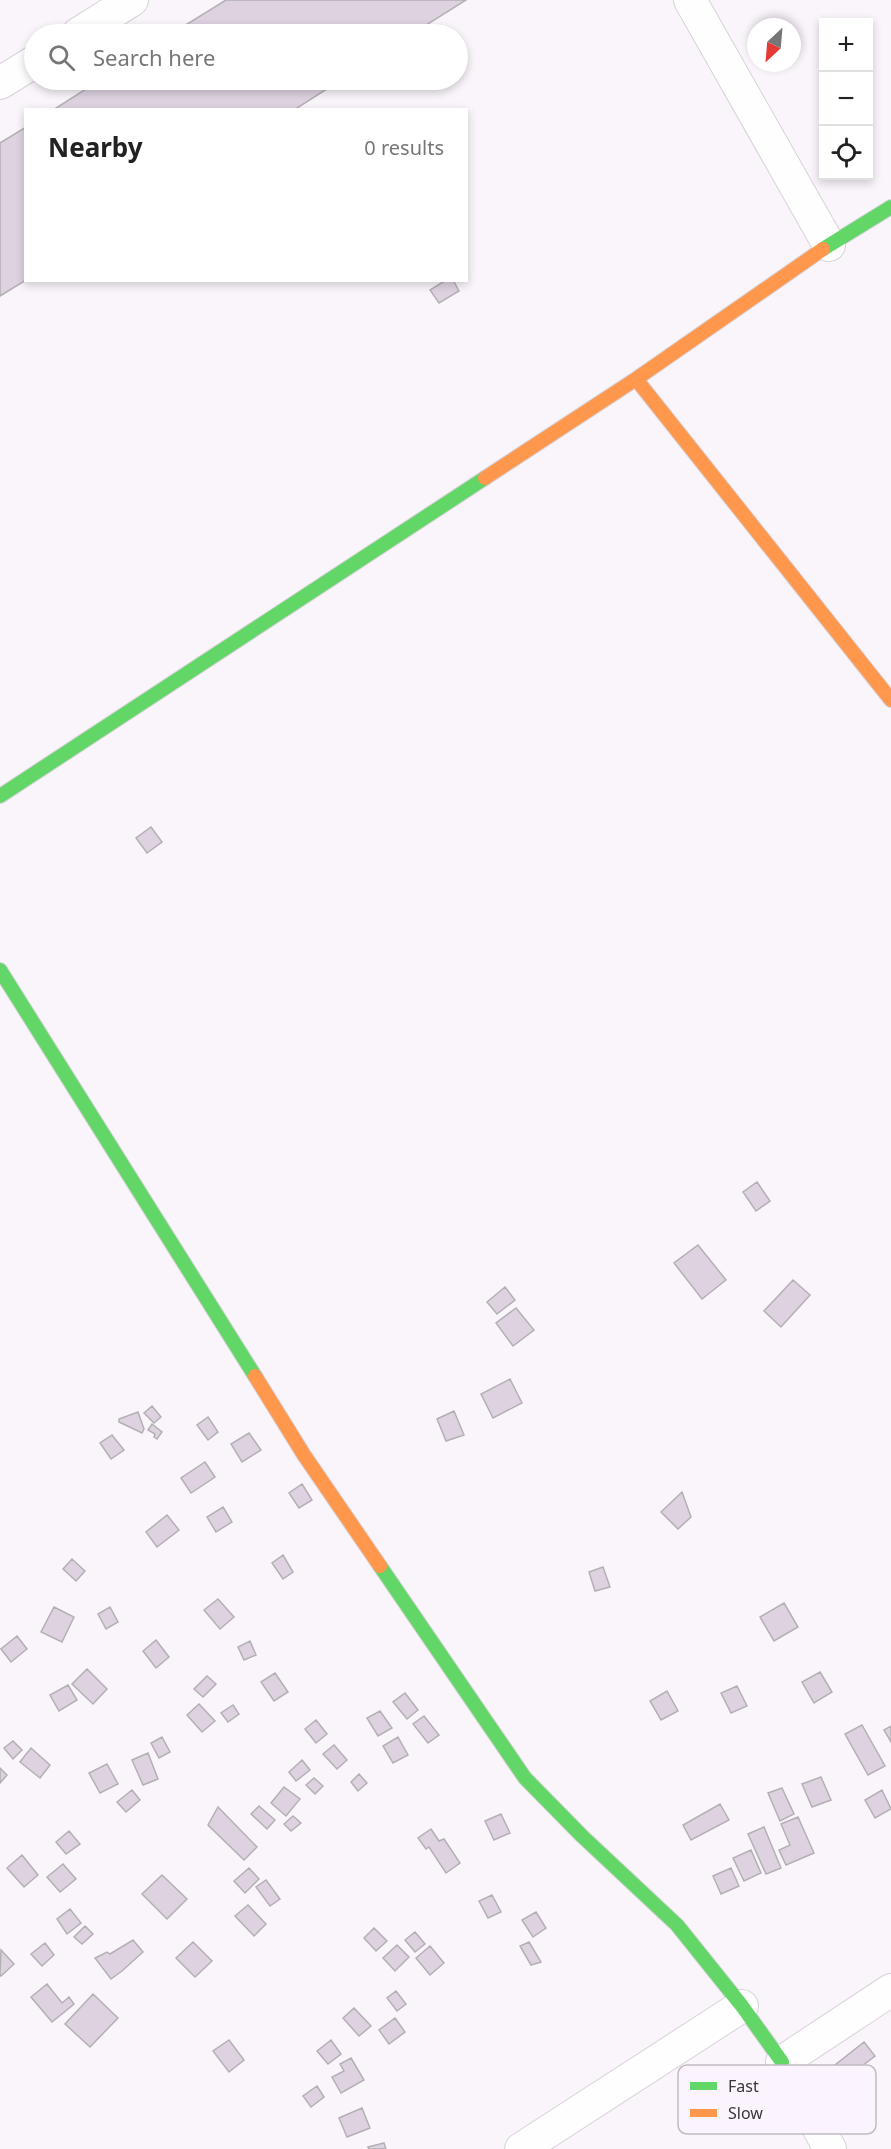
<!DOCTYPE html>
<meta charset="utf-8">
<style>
body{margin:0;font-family:"Noto Sans",sans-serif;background:#f2f2f2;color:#222}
.controls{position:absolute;right:18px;top:18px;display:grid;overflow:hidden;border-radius:0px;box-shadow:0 3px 9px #0003}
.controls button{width:54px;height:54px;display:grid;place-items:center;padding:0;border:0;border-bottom:2px solid #e0e0e0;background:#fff;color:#222;font:30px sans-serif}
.compass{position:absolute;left:747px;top:18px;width:54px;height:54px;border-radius:50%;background:#fff;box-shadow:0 3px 9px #0003;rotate:206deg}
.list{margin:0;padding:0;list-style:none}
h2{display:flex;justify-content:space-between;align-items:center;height:78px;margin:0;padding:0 24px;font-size:26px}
h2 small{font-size:20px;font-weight:400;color:#767676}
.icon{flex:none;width:33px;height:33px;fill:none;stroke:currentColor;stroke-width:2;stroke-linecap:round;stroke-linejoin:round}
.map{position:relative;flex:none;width:891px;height:2149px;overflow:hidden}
.search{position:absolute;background:#fff;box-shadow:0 3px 9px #0003;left:24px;top:24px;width:444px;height:66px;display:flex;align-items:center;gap:15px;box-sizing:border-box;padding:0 21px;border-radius:33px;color:#767676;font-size:22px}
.panel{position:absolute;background:#fff;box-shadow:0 3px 9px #0003;left:24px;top:108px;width:444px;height:174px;border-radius:0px}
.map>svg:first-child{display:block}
.building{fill:#ded2e1;stroke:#b3b0b4;stroke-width:1.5}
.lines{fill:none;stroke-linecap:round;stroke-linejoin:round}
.street-casing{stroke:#d7d3d8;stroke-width:34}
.fast-casing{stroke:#d7d3d8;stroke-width:16}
.slow-casing{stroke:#d7d3d8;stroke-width:16}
.street{stroke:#fefefe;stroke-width:32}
.fast{stroke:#63d668;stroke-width:14}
.slow{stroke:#ff974d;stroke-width:14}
.key{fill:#fbf3fd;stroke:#c1bac2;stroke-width:1.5}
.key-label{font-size:16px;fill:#393639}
</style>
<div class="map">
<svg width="891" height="2149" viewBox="0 0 891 2149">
<rect width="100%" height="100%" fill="#faf5fb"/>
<path class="building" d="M 226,0 L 466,0 L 412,34 L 171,34 Z
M 100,80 L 341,80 L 294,110 L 53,110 Z
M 26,127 L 26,280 L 0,296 L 0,143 Z
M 446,280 L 453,280 L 459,291 L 439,303 L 430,290 Z
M 151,827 L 162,842 L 147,853 L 136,838 Z
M 757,1182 L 770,1201 L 756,1211 L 743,1192 Z
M 698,1245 L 726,1280 L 702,1299 L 674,1263 Z
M 793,1280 L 810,1295 L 781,1327 L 764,1311 Z
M 505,1287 L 515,1300 L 497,1314 L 487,1302 Z
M 516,1308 L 534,1330 L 513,1346 L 496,1323 Z
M 510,1379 L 522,1403 L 493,1418 L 481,1394 Z
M 152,1406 L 161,1417 L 154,1423 L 144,1413 Z
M 454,1411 L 464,1435 L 446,1441 L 437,1419 Z
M 138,1412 L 144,1429 L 142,1433 L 119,1422 L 119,1419 Z
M 208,1417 L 218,1432 L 208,1440 L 197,1425 Z
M 152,1424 L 162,1432 L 157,1439 L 154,1437 L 155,1434 L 148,1430 Z
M 249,1433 L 261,1450 L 242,1462 L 231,1444 Z
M 112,1435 L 124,1450 L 111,1459 L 100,1443 Z
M 205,1462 L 215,1477 L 191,1493 L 181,1478 Z
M 302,1484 L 312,1500 L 299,1508 L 289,1493 Z
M 682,1492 L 691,1517 L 678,1529 L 661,1512 Z
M 223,1507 L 232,1522 L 216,1532 L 207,1517 Z
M 167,1515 L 179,1530 L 157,1547 L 146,1532 Z
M 283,1555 L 293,1572 L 283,1579 L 272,1563 Z
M 72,1559 L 85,1571 L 76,1581 L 63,1569 Z
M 603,1567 L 610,1587 L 595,1591 L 589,1572 Z
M 218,1599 L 234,1617 L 220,1629 L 204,1610 Z
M 784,1603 L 798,1627 L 774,1641 L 760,1617 Z
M 54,1607 L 74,1617 L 62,1642 L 41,1632 Z
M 110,1607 L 118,1622 L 106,1629 L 98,1614 Z
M 17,1636 L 27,1649 L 11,1662 L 1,1649 Z
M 156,1640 L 169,1657 L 156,1668 L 143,1651 Z
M 250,1641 L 256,1655 L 244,1660 L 238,1647 Z
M 87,1669 L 107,1689 L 93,1704 L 72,1684 Z
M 820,1672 L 832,1692 L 814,1703 L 802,1682 Z
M 275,1673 L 288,1692 L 274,1701 L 261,1682 Z
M 207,1676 L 216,1684 L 203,1697 L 194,1689 Z
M 68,1685 L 77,1700 L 59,1711 L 50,1695 Z
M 737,1686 L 747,1706 L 731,1713 L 721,1693 Z
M 667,1691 L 678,1711 L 661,1720 L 650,1701 Z
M 405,1693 L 418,1710 L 407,1719 L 393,1702 Z
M 199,1704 L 215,1721 L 202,1732 L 187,1715 Z
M 233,1705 L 239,1714 L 228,1722 L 221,1713 Z
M 380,1711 L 392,1728 L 378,1736 L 367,1718 Z
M 424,1716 L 439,1735 L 428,1743 L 413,1724 Z
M 316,1720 L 327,1734 L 316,1743 L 305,1729 Z
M 862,1725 L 885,1766 L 868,1775 L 845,1734 Z
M 891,1726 L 891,1742 L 884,1730 Z
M 162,1737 L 170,1752 L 159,1758 L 151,1743 Z
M 398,1737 L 408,1755 L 393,1763 L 383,1746 Z
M 13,1741 L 22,1750 L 13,1759 L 4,1748 Z
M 334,1745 L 347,1760 L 337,1769 L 323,1754 Z
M 31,1748 L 50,1765 L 40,1778 L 20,1762 Z
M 148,1753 L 158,1779 L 143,1785 L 132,1760 Z
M 302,1760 L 310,1770 L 296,1781 L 289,1772 Z
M 107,1764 L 118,1784 L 100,1793 L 89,1773 Z
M 0,1768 L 7,1775 L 0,1783 Z
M 359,1774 L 367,1783 L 358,1791 L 351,1782 Z
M 821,1777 L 831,1800 L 812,1807 L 802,1784 Z
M 314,1778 L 323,1786 L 315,1794 L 306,1785 Z
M 284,1787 L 300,1799 L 286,1816 L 271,1803 Z
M 782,1788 L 794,1814 L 780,1821 L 768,1793 Z
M 132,1790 L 140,1800 L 126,1812 L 117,1802 Z
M 882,1790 L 891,1809 L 875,1818 L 865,1800 Z
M 720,1804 L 729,1820 L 691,1840 L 683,1825 Z
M 259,1806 L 275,1820 L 267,1829 L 251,1814 Z
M 218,1807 L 257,1847 L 244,1860 L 208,1825 Z
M 501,1814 L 510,1833 L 494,1840 L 485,1821 Z
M 293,1816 L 301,1823 L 291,1831 L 284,1824 Z
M 798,1817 L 814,1853 L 786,1865 L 779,1850 L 790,1845 L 781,1824 Z
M 764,1827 L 781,1868 L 766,1874 L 748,1834 Z
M 431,1829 L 439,1841 L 444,1839 L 460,1863 L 446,1873 L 429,1847 L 426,1849 L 418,1838 Z
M 69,1831 L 80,1844 L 66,1854 L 56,1842 Z
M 751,1850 L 761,1873 L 744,1881 L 733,1858 Z
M 22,1855 L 38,1875 L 24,1887 L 7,1868 Z
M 63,1864 L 76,1879 L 60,1892 L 47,1877 Z
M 249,1868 L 259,1879 L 245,1893 L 234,1881 Z
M 731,1868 L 739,1886 L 721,1894 L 713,1876 Z
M 162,1875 L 187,1899 L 167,1919 L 142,1894 Z
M 266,1880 L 280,1899 L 270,1906 L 256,1887 Z
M 492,1895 L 501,1912 L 488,1918 L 479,1901 Z
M 248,1905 L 266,1924 L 254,1936 L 235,1916 Z
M 70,1909 L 81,1923 L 67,1934 L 57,1919 Z
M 536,1912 L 546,1928 L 533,1937 L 522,1920 Z
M 85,1926 L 93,1934 L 82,1944 L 74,1937 Z
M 374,1928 L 387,1941 L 376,1951 L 364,1938 Z
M 415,1932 L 425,1944 L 415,1952 L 405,1940 Z
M 133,1940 L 143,1952 L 122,1971 L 111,1979 L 95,1958 L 107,1952 L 110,1954 Z
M 193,1942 L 212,1961 L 195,1977 L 176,1958 Z
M 529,1942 L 541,1962 L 531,1965 L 520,1946 Z
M 45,1943 L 54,1955 L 42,1966 L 31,1954 Z
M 397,1945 L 409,1957 L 395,1971 L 383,1958 Z
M 430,1946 L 444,1963 L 430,1975 L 416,1958 Z
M 1,1950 L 14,1964 L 1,1976 L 0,1974 Z
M 47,1984 L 62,2003 L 69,1997 L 74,2004 L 52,2022 L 31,1997 Z
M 396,1991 L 406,2004 L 397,2011 L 387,1998 Z
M 93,1994 L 118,2018 L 90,2047 L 65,2024 Z
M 354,2008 L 371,2026 L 359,2036 L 343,2018 Z
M 395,2018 L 405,2032 L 389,2044 L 379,2030 Z
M 229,2040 L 244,2060 L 229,2072 L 213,2051 Z
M 331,2040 L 341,2054 L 328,2064 L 317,2051 Z
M 864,2042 L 875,2056 L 858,2069 L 868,2081 L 845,2099 L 825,2073 Z
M 351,2058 L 364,2080 L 341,2093 L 332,2077 L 344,2071 L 340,2064 Z
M 317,2086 L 324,2097 L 311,2107 L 303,2096 Z
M 362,2108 L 370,2128 L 347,2137 L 339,2118 Z
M 384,2143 L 386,2149 L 369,2149 L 368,2147 Z"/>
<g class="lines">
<g class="street-casing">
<path id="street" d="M 690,0 L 829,245
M 78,34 L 132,0
M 0,83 L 34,62
M 521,2149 L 742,2006
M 830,2149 L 782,2062 L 891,1990"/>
</g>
<g class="fast-casing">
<path id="fast" d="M 823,249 L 891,207
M 0,796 L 485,478
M 0,970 L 255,1376
M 380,1566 L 525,1778 L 582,1836 L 677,1925 L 742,2006 L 782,2062"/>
</g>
<g class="slow-casing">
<path id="slow" d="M 636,379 L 891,700
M 485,478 L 636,379 L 823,249
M 255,1376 L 304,1455 L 380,1566"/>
</g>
<use href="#street" class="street"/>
<use href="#fast" class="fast"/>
<use href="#slow" class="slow"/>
</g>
<rect x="678" y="2065" width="198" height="69" rx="9" class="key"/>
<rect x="690" y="2082" width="27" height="8" fill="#63d668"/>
<rect x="690" y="2109" width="27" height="8" fill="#ff974d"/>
<g class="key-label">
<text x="728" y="2092">Fast</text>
<text x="728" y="2119">Slow</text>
</g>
</svg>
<div class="controls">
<button>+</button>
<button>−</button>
<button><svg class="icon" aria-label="locate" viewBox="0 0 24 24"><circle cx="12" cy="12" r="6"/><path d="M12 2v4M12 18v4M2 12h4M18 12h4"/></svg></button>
</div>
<svg class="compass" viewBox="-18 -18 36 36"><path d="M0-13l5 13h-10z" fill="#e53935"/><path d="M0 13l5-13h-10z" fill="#767676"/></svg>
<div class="search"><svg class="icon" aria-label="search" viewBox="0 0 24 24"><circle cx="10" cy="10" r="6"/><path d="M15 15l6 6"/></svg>Search here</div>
<section class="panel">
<h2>Nearby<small>0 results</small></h2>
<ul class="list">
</ul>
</section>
</div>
